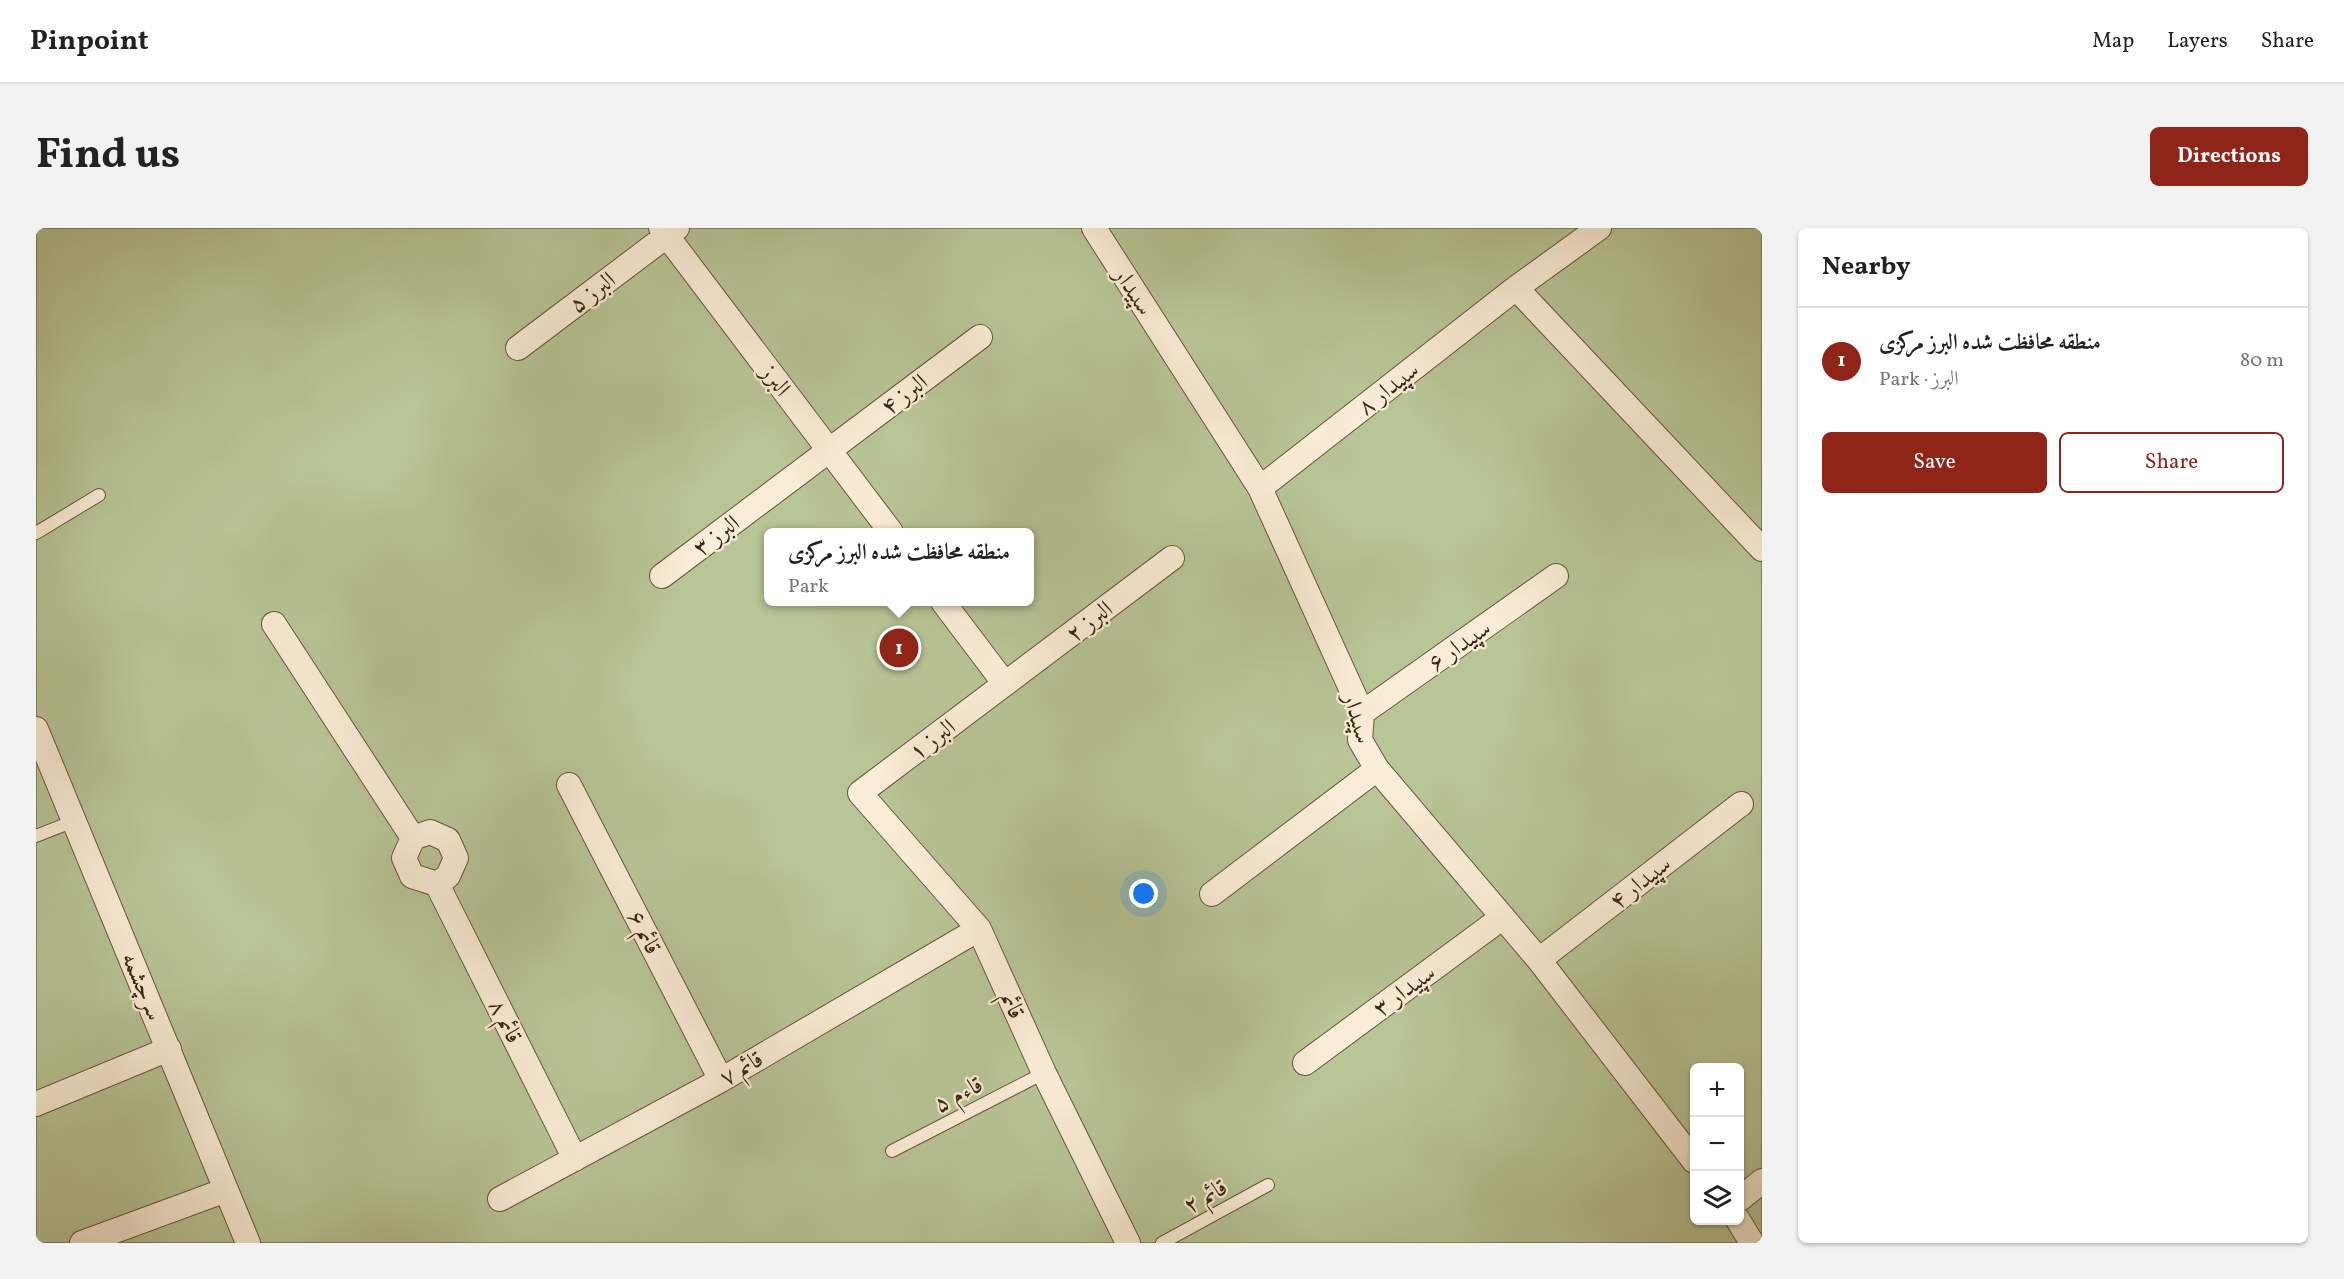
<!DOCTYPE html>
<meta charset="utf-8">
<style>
body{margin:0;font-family:Vollkorn,Amiri,serif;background:#f2f2f2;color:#222}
.controls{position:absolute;right:18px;bottom:18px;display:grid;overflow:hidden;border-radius:9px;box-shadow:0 2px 4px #0004}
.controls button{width:54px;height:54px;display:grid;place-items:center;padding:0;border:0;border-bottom:2px solid #e0e0e0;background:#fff;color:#222;font:30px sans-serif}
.you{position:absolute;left:1108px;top:666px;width:21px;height:21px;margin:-15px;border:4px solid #fff;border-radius:50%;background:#1a73e8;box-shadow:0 0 0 9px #1a73e833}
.badge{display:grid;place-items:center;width:39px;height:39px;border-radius:50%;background:#8f2418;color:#fff;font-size:20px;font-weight:700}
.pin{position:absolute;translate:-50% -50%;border:3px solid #fff;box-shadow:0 2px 6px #0006}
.popup{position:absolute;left:728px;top:300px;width:270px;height:78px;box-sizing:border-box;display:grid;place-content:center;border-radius:9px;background:#fff;filter:drop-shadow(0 2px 4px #0005);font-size:20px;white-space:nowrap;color:#767676}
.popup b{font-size:22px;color:#222}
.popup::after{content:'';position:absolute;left:50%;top:100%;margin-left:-12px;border:12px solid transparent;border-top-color:#fff}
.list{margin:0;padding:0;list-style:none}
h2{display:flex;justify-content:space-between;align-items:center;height:78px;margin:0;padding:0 24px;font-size:26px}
h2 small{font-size:20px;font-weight:400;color:#767676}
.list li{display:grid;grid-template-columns:39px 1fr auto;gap:18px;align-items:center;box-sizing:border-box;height:108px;padding:0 24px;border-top:2px solid #e0e0e0}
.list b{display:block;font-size:22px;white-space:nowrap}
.list p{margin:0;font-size:20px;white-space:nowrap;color:#767676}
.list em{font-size:20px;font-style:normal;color:#767676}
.actions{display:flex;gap:12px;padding:18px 24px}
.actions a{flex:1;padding:14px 0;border:2px solid #8f2418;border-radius:9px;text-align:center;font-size:21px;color:#8f2418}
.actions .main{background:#8f2418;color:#fff}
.icon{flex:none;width:33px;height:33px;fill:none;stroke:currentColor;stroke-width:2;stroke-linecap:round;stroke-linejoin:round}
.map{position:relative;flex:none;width:1726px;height:1015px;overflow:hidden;border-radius:9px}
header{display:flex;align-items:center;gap:36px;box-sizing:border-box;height:84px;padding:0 30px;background:#fff;border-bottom:2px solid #e0e0e0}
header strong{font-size:28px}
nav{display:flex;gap:33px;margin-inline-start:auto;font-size:21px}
.intro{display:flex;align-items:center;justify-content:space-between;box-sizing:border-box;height:144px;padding:0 36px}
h1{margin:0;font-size:42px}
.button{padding:15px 27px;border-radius:9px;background:#8f2418;color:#fff;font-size:21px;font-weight:700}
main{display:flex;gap:36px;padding:0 36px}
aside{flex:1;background:#fff;border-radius:9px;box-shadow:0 2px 4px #0004}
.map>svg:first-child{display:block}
.green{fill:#b8c596;stroke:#797552;stroke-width:1.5;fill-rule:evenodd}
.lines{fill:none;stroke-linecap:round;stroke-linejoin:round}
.service-casing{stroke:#69543c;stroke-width:14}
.minor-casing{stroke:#69543c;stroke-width:26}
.service{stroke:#faedd7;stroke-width:12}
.minor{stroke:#faedd7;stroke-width:24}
.labels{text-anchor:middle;stroke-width:4.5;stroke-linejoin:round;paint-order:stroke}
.street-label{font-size:24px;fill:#3a250f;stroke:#faedd7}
</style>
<header>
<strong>Pinpoint</strong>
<nav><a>Map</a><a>Layers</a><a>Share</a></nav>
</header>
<div class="intro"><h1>Find us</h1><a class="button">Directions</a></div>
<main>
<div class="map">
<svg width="1726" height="1015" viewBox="0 0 1726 1015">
<rect width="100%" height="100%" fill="#f7e3c1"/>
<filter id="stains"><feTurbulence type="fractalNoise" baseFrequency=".00333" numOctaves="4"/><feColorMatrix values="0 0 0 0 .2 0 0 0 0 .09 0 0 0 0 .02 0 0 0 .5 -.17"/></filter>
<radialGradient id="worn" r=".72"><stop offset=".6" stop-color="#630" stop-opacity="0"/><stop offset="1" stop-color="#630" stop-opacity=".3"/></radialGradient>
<path class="green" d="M 0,0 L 1726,0 L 1726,1015 L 0,1015 ZM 732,304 L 994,304 L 994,374 L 732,374 ZM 1658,840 L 1704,840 L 1704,992 L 1658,992 Z"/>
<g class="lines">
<g class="service-casing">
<path id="service" d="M 0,305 L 63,267
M 0,608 L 38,593
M 856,923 L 1008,845
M 1126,1015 L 1232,957"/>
</g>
<g class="minor-casing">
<path id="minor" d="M 625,0 L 855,304
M 1058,0 L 1224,260 L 1326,485 L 1324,512 L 1341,541 L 1503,732 L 1658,933
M 1480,60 L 1726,321
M 482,120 L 641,0
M 1224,260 L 1480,60 L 1563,0
M 626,348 L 944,109
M 907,374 L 969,456
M 238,396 L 377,610
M 1326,485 L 1520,348
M 0,501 L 212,1015
M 533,557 L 685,852
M 394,604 L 412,612 L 420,630 L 412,648 L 401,656 L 376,648 L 368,630 L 377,610 Z
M 401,656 L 539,931
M 1176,666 L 1341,541
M 1503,732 L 1705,576
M 1269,835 L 1467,689
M 0,876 L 133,821
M 464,971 L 685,852 L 943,701
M 1704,971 L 1726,953
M 1702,992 L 1716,1015
M 46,1015 L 190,962
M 1092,1015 L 1008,845 L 943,701 L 824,565 L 1136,330"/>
</g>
<use href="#service" class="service"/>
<use href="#minor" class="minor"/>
</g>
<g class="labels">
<g class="street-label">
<text transform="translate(1098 63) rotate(57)" y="8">سپیدار</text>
<text transform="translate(556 64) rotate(-37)" y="8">البرز ۵</text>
<text transform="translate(740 152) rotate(53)" y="8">البرز</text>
<text transform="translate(1352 160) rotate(-38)" y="8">سپیدار ۸</text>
<text transform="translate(868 166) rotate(-37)" y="8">البرز ۴</text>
<text transform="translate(680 307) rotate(-37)" y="8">البرز ۳</text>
<text transform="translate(1053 393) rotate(-37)" y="8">البرز ۲</text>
<text transform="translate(1423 417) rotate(-35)" y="8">سپیدار ۶</text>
<text transform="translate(1322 490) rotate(74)" y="8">سپیدار</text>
<text transform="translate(896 511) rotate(-37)" y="8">البرز ۱</text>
<text transform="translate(1604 654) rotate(-38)" y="8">سپیدار ۴</text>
<text transform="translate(609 704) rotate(63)" y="8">قائم ۶</text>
<text transform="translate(107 758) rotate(67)" y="8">سرچشمه</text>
<text transform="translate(1368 762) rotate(-36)" y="8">سپیدار ۳</text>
<text transform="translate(977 777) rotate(66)" y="8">قائم</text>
<text transform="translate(470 793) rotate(63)" y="8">قائم ۸</text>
<text transform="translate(705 840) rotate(-30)" y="8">قائم ۷</text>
<text transform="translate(922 866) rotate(-27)" y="8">قاءم ۵</text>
<text transform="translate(1169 968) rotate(-29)" y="8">قائم ۲</text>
</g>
</g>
<rect width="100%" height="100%" filter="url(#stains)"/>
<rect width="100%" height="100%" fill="url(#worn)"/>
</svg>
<div class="controls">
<button>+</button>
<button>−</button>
<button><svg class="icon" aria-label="layers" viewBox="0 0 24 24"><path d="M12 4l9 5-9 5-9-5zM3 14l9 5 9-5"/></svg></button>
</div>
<div class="you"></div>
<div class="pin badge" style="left:863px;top:420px">1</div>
<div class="popup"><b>منطقه محافظت شده البرز مرکزی</b>Park</div>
</div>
<aside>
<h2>Nearby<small></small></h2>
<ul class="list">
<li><span class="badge">1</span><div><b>منطقه محافظت شده البرز مرکزی</b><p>Park · البرز</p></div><em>80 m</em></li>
</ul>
<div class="actions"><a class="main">Save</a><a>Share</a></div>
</aside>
</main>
